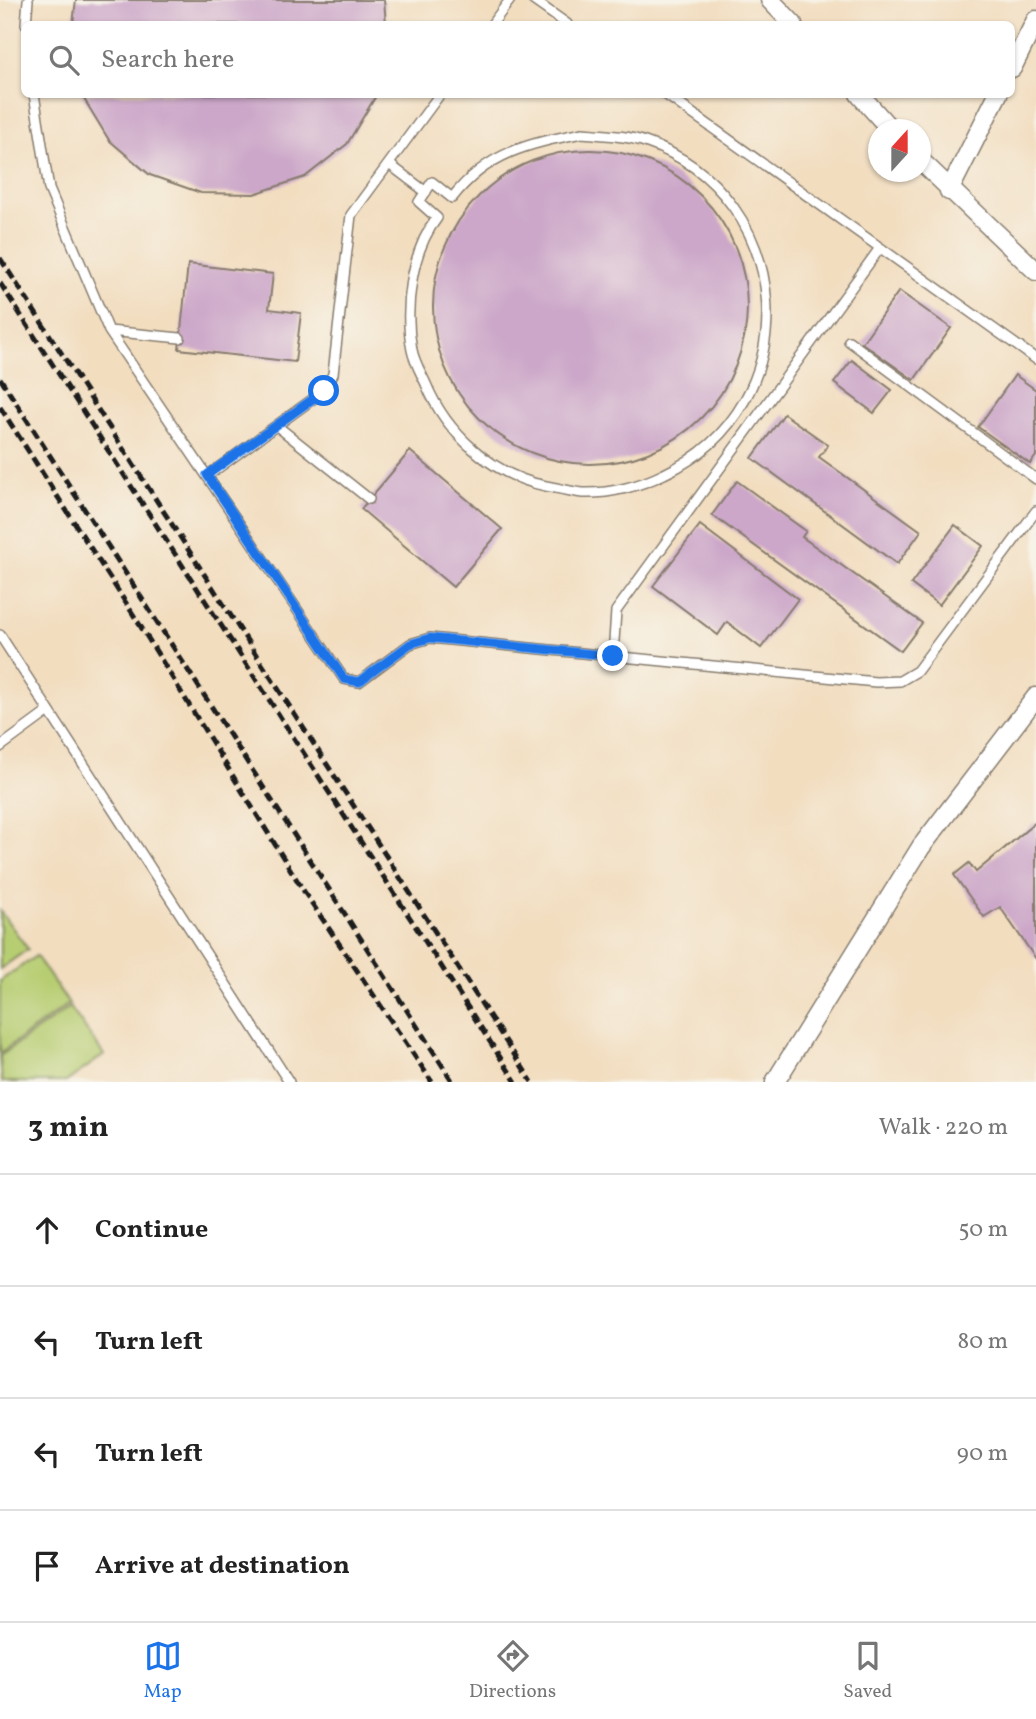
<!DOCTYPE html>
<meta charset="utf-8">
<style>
body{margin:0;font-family:Vollkorn,serif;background:#f2f2f2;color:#222}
.compass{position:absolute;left:868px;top:119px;width:63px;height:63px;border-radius:50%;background:#fff;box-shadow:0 2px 5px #0004;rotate:21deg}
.stop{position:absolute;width:21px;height:21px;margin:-16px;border:5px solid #1a73e8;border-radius:50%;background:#fff}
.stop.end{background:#1a73e8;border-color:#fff;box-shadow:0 2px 7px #0008}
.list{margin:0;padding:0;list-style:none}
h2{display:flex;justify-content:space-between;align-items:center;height:91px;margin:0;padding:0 28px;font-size:30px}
h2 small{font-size:23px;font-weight:400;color:#767676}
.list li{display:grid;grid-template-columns:46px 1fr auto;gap:21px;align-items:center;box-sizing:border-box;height:112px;padding:0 28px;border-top:2px solid #e0e0e0}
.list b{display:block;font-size:26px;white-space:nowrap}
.list em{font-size:23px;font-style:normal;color:#767676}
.icon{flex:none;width:38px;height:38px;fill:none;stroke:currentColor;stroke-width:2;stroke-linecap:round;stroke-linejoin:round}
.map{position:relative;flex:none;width:1036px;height:1082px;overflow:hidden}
.search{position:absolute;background:#fff;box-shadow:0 2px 5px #0004;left:21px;right:21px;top:21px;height:77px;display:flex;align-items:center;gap:18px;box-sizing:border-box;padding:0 24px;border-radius:10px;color:#767676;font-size:26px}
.sheet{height:539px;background:#fff}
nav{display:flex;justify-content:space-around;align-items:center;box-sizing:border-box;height:98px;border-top:2px solid #e0e0e0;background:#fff;font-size:19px;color:#767676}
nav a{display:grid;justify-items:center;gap:4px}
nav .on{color:#1a73e8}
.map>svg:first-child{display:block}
.green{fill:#b7cd72;stroke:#6a7447;stroke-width:2}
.building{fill:#cca7c9}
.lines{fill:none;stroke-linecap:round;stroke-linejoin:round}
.lane-casing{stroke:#877c6e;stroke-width:12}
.street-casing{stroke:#877c6e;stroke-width:21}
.lane{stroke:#fff;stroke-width:9}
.street{stroke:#fff;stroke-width:18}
.rail{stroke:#1c1c1c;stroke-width:5;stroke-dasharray:10 5;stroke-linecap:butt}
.route{stroke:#1a73e8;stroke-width:9}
</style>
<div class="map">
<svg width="1036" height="1082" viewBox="0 0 1036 1082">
<rect width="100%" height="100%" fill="#f7f3e8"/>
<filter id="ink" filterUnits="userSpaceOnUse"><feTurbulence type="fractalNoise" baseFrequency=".0143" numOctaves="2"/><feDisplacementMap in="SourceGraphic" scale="14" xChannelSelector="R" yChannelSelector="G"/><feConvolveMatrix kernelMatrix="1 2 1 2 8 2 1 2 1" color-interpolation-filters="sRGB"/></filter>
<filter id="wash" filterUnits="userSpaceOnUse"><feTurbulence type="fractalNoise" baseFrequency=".00686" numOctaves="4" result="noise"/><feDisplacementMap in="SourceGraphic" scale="28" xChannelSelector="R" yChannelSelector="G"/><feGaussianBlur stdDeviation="1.57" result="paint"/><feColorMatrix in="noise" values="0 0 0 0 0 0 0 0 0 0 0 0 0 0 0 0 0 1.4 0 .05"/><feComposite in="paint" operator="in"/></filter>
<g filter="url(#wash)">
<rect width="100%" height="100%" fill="#f2ddbf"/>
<path class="green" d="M 0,911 L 28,949 L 0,969 Z
M 36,956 L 69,1004 L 0,1053 L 0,981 Z
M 70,1007 L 104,1055 L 66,1082 L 2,1082 L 0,1056 Z"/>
<g id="blocks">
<path class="building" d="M 76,0 L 384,0 L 386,24 L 73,24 Z
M 81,94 L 377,94 L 347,144 L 305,177 L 254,194 L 201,193 L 150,175 L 109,140 Z
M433 307a157 157 0 1 1 314 0a157 157 0 1 1-314 0Z
M 188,264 L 273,274 L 269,309 L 301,313 L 295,362 L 179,349 Z
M 899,291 L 951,328 L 914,380 L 862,343 Z
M 852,360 L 892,390 L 874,413 L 834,383 Z
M 1015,375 L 1036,390 L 1036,456 L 1030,464 L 978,427 Z
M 784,414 L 828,445 L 819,457 L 921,531 L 897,564 L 752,458 Z
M 410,451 L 502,529 L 453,587 L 361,509 Z
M 737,481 L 806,531 L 802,537 L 922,623 L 901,651 L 712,515 Z
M 700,525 L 798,599 L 761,648 L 727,622 L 718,635 L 653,586 Z
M 955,525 L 983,546 L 939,605 L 911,584 Z
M 1036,822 L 1036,959 L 1000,907 L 984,917 L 954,875 L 969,863 L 976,872 Z"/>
</g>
</g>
<g filter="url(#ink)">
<use href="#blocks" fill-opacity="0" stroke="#877c6e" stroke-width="2"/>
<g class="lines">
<g class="lane-casing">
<path id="lane" d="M 533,0 L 567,24
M 26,24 L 28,0
M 492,24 L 510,0
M 34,94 L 49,189 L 109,331 L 344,679 L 359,682 L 410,644 L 430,638 L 876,682 L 900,681 L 917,671 L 1036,511
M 665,94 L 1036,359
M 582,133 C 602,135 626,135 645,142 C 797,194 811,406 664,474 C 640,486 610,494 583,493 C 571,492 558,488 546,486 C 493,476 446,433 426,384 C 421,373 414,361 412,350 C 404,309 411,251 437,218 L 419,202 L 432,182 L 452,198 C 488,152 528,144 582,133 Z
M 389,164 L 426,192
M 109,331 L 180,338
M 849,341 L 1036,479
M 277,426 L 369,499
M 207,476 L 324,391 L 333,374 L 351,215 L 440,94
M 0,635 L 289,1082
M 613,656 L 616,611 L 880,248
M 0,747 L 49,711"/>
</g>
<g class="street-casing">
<path id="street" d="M 770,0 L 793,24
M 1012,68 L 1036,20
M 859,94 L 891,130
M 920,160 L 1036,271
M 949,191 L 998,94
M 775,1082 L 921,847 L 1036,697"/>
</g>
<use href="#lane" class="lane"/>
<use href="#street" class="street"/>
<path class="rail" d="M 0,258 L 532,1082
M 0,283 L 516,1082
M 0,378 L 453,1082
M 0,407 L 133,614 L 305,893 L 432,1082"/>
</g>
</g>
<g class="lines" filter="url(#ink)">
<path class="route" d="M 324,391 L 207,475 L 344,679 L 359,682 L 410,644 L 430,638 L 613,656"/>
</g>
</svg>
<svg class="compass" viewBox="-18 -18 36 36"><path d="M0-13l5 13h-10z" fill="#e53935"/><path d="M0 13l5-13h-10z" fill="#767676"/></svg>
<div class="stop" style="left:324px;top:391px"></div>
<div class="stop end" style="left:613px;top:656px"></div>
<div class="search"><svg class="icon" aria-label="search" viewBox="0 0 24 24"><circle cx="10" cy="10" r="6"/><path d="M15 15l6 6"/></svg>Search here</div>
</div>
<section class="sheet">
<h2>3 min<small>Walk · 220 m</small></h2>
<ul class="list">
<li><svg class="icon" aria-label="ahead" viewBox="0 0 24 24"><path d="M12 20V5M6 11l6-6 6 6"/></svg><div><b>Continue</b></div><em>50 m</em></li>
<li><svg class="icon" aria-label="left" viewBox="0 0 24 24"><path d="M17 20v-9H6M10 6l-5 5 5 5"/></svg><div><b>Turn left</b></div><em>80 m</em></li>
<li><svg class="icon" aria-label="left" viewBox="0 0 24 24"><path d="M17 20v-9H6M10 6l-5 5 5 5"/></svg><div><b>Turn left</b></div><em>90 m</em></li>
<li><svg class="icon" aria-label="arrive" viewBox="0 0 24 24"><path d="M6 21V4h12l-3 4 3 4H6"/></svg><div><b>Arrive at destination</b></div></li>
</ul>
</section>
<nav>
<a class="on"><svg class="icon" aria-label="map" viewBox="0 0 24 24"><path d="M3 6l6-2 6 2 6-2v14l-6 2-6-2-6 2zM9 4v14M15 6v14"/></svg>Map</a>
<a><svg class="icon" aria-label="directions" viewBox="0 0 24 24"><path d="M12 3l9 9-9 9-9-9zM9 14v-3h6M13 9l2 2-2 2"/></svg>Directions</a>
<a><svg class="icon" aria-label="saved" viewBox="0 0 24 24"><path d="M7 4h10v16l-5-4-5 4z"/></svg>Saved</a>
</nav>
